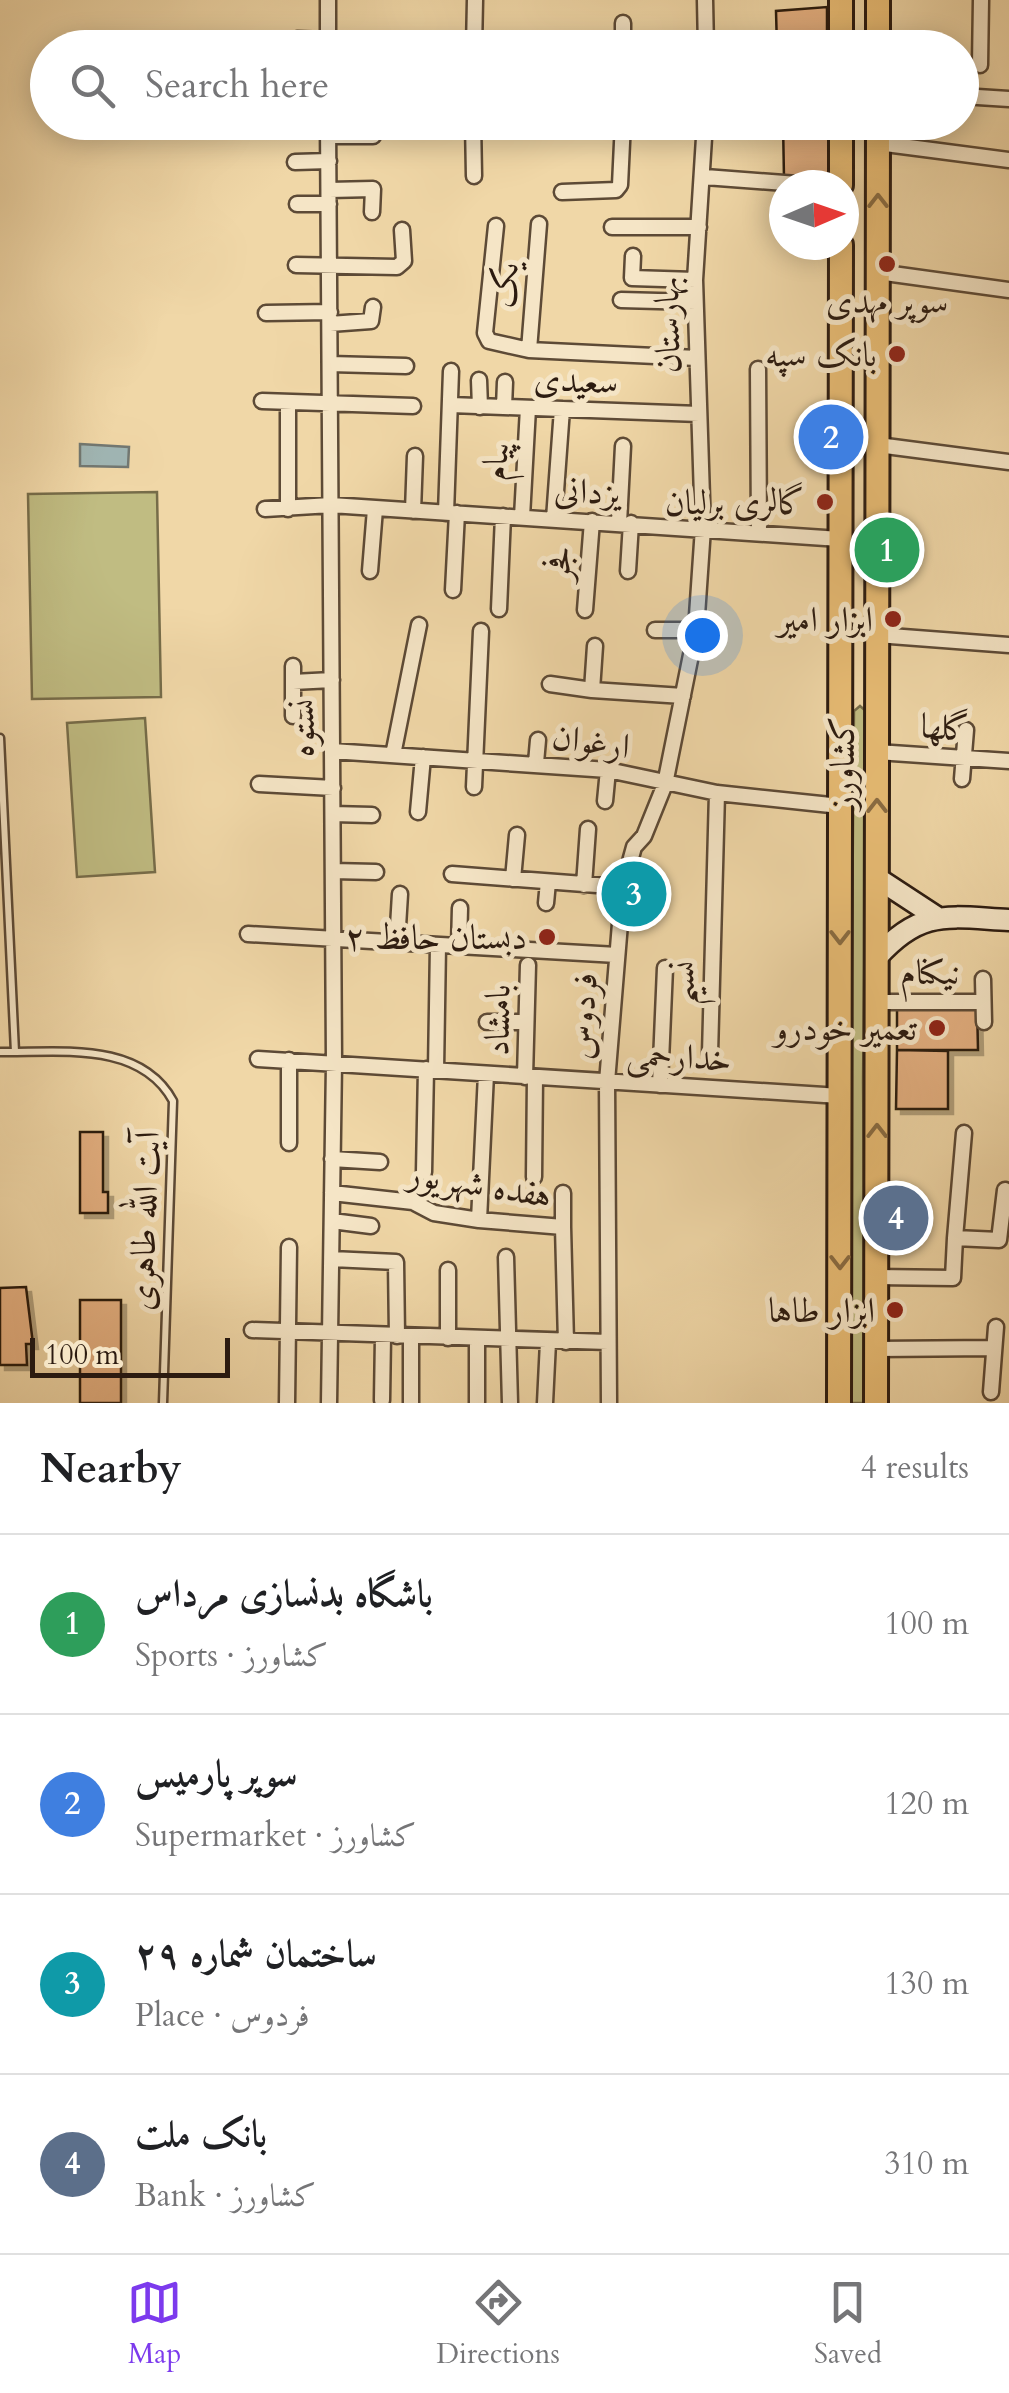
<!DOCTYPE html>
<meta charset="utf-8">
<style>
body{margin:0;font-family:Cardo,Amiri,serif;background:#f2f2f2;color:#202124}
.compass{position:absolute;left:769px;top:170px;width:90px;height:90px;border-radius:50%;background:#fff;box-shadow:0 5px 25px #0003;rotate:88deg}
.scale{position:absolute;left:30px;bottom:25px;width:200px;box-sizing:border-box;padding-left:10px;border:5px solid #2c1b10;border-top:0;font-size:28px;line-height:35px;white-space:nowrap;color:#2c1b10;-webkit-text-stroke:8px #f5e5c6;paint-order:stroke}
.you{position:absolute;left:702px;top:635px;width:35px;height:35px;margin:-25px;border:8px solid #fff;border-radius:50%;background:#1a73e8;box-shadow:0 0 0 15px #1a73e833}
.badge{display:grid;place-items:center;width:65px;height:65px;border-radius:50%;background:#7c3aed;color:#fff;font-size:32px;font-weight:700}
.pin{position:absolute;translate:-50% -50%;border:5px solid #fff;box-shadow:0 2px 10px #0006}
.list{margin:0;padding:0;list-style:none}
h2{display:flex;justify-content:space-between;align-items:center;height:130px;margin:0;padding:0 40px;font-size:42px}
h2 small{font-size:32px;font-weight:400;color:#757577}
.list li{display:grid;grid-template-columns:65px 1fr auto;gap:30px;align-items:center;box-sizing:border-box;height:180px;padding:0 40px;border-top:2px solid #e0e0e0}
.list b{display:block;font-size:38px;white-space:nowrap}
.list p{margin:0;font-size:32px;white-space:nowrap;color:#757577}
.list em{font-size:32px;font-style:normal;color:#757577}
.icon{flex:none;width:55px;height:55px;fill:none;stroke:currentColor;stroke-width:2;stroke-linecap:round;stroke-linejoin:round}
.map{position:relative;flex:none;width:1009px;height:1403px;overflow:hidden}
.search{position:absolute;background:#fff;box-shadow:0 5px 25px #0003;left:30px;right:30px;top:30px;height:110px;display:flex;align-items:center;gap:25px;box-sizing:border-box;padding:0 35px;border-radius:55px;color:#757577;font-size:38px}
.sheet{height:850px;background:#fff}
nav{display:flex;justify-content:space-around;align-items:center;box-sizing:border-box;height:140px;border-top:2px solid #e0e0e0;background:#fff;font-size:28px;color:#757577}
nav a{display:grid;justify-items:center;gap:5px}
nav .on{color:#7c3aed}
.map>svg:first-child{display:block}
.green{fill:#c0bc82;stroke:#766c49;stroke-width:2.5}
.water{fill:#a0b6b4;stroke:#727872;stroke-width:2.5}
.building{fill:#e4b081;stroke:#2c1b10;stroke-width:2.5;filter:url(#shadow)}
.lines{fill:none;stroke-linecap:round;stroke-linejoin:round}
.service-casing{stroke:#5d4a36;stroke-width:11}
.minor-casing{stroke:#5d4a36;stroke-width:19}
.secondary-casing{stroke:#2c1b10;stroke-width:25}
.primary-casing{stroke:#2c1b10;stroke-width:28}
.service{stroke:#f5e5c6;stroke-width:6}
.minor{stroke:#f5e5c6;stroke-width:14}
.secondary{stroke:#f5e5c6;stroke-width:20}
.primary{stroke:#e8bc74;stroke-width:22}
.oneway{stroke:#8a6c42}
.poi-dot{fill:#8f2418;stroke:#f5e5c6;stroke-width:4}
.labels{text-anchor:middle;stroke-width:10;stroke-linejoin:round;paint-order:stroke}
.street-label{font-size:35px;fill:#2c1b10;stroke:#f5e5c6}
.poi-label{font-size:35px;fill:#2c1b10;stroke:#f5e5c6;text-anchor:end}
</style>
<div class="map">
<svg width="1009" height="1403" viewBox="0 0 1009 1403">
<defs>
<filter id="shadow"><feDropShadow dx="5" dy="5" stdDeviation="0" flood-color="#0004"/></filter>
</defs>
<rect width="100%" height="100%" fill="#f0d7a7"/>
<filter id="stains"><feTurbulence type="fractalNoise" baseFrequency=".002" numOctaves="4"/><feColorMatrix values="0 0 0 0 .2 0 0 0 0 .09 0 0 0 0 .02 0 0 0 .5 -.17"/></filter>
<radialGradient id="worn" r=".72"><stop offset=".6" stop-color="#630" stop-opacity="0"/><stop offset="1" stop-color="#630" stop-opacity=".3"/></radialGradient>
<path class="green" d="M 157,492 L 161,697 L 32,699 L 28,494 Z
M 860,706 L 867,712 L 863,1081 L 866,1397 L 866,1403 L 848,1403 L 854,711 Z
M 145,718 L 155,872 L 77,877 L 67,723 Z"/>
<path class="water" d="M 80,444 L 129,447 L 128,467 L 80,466 Z"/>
<path class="building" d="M 827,7 L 827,48 L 777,48 L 776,11 Z
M 783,122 L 830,122 L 830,179 L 784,178 Z
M 977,1005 L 978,1050 L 897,1050 L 897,1006 Z
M 897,1050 L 948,1051 L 948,1109 L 896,1109 Z
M 80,1132 L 103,1132 L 103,1192 L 108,1192 L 108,1213 L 80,1213 Z
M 26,1287 L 33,1344 L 26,1344 L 27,1365 L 0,1365 L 0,1288 Z
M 80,1300 L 121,1300 L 121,1403 L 80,1403 Z"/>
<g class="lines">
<g class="service-casing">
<path id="service" d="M 0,738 L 15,1052
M 0,1052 C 58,1053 140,1040 173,1101 L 163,1403"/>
</g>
<g class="minor-casing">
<path id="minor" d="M 328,0 L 328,48
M 705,0 L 706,48
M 623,23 L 623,48
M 297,39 L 328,40
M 474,48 L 475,0
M 980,65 L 981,0
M 962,96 L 1009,99
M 328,122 L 334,1063 L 329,1403
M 473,122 L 474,176
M 329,136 L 373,136
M 878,143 L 1009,160
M 295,162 L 329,161
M 705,177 L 811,185
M 329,190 L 373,189 L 372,212
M 562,192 L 616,190 L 620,185 L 623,122
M 297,204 L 329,204
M 496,226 L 485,333 L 489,341 L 529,350 L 697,358
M 612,227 L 699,227
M 633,256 L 632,278 L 695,280
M 296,265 L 397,267 L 404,261 L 402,230
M 878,272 L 1009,290
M 621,300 L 695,302
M 266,313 L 330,312
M 330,324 L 371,321 L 373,307
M 529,350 L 539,224
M 330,364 L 406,366
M 758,369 L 759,533
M 479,380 L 480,407
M 262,401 L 413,406
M 451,405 L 699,414
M 504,407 L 505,382
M 878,445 L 1009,462
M 265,509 L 331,505 L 840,539
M 288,509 L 288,404
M 413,511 L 415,456
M 446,513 L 451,371
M 522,517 L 528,408
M 554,519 L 562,409
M 619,523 L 623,446
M 370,571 L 375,509
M 628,571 L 631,523
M 453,590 L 457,513
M 499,609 L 503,516
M 585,610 L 592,521
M 655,630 L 696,630
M 877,635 L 1009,645
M 595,646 L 592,690 L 683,696
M 293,666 L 293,716
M 293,682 L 332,680
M 550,684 L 592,690
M 332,751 L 608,770 L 717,793 L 840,806
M 877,752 L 1009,761
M 393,755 L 419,625
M 536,763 L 538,740
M 962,779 L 966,730
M 259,784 L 333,788
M 474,787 L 481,631
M 605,801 L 608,770
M 418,812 L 423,757
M 333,814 L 372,815
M 333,871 L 376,872
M 452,874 L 623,887
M 513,879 L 517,835
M 584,885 L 588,829
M 546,903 L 548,882
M 248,934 L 617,955
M 397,943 L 400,894
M 459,946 L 460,908
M 983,979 L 984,1022
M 877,1002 L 983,1002
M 487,1022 L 525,1022
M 710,1054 L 717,793
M 258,1059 L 840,1096
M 436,1070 L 438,945
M 525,1077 L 528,965
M 660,1085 L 665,968
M 289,1143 L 289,1060
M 332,1159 L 380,1162
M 424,1172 L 426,1069
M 534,1177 L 535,1077
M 332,1193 L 413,1202 L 434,1213 L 479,1220 L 563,1227 L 566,1342
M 563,1193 L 563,1227
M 479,1220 L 486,1074
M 332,1221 L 371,1226
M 955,1238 L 964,1133
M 506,1257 L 510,1403
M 332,1259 L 396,1262 L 397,1336
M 448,1270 L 448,1338
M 876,1277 L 953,1278 L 955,1238 L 999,1240 L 1005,1190
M 252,1330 L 608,1342
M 876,1349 L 994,1348
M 991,1392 L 996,1327
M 382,1400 L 383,1336
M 477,1402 L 477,1339
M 287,1403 L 289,1247
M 411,1403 L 411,1337
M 545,1403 L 548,1342
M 609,1403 L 607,1082 L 623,887 L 634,847 L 644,836 L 665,784 L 696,630 L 703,528 L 695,280 L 705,122"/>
</g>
<g class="secondary-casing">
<path id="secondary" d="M 877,878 L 935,916
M 877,957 C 921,908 948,917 1009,920"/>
</g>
<g class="primary-casing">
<path id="primary" d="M 878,0 L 878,48
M 841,48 L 841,0
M 841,122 L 841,185
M 839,1403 L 841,245
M 876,1403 L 878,122"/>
</g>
<use href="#service" class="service"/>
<use href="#minor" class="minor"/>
<use href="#secondary" class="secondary"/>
<use href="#primary" class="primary"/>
</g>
<defs><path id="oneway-chevron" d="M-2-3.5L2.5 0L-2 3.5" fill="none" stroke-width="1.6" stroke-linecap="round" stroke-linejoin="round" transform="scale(2.5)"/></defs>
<g class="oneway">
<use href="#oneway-chevron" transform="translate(878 201) rotate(-90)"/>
<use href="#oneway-chevron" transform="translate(877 806) rotate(-90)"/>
<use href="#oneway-chevron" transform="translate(840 937) rotate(90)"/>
<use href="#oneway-chevron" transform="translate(877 1131) rotate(-90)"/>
<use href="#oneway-chevron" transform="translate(840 1262) rotate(90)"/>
</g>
<g class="poi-dot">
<circle cx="887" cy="264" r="10"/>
<circle cx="897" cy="354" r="10"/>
<circle cx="825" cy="502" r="10"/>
<circle cx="893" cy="619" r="10"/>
<circle cx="547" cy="937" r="10"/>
<circle cx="937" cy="1028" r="10"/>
<circle cx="895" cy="1310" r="10"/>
</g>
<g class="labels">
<g class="street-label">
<text transform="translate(504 285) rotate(-85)" y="12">یک</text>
<text transform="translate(667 325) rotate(-91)" y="12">بهارستان</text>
<text transform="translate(576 380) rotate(2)" y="12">سعیدی</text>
<text transform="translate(495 461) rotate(-87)" y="12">پیام</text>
<text transform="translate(587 491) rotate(3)" y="12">یزدانی</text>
<text transform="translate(558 563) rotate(-85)" y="12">فجر</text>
<text transform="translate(945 727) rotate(4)" y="12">گلها</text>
<text transform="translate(302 728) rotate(-90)" y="12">نستوه</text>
<text transform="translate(591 741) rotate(8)" y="12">ارغوان</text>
<text transform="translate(842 763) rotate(-90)" y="12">کشاورز</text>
<text x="930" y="984">نیکنام</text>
<text transform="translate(682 983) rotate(-88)" y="12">نسیم</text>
<text transform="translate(582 1016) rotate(-86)" y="12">فردوس</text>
<text transform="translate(497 1020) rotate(-89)" y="12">بامشاد</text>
<text transform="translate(679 1056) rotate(3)" y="12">خدارحمی</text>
<text transform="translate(480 1184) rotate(9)" y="12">هفده شهریور</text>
<text transform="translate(144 1221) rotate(-88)" y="12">آیت الله طاهری</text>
</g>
<g class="poi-label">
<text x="887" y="313" text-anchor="middle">سوپر مهدی</text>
<text x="877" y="366">بانک سپه</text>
<text x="805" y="514">گالری برلیان</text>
<text x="873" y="631">ابزار امیر</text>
<text x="527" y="949">دبستان حافظ ۲</text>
<text x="917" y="1040">تعمیر خودرو</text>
<text x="875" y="1322">ابزار طاها</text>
</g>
</g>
<rect width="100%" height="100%" filter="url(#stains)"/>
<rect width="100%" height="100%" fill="url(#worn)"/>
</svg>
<svg class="compass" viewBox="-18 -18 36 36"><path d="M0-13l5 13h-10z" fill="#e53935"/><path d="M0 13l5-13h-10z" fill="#757577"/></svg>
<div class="scale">100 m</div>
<div class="you"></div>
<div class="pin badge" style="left:887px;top:550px;background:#2e9e5b">1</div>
<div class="pin badge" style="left:831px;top:437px;background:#3f7fe0">2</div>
<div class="pin badge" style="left:634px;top:894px;background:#0f9aa8">3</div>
<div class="pin badge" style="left:896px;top:1218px;background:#5c6f8a">4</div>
<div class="search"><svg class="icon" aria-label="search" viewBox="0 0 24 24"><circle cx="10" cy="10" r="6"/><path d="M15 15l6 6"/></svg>Search here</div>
</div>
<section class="sheet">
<h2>Nearby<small>4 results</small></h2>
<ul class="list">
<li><span class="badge" style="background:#2e9e5b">1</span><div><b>باشگاه بدنسازی مرداس</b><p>Sports · کشاورز</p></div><em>100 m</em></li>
<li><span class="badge" style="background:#3f7fe0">2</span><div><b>سوپر پارمیس</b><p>Supermarket · کشاورز</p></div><em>120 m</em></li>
<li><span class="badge" style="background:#0f9aa8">3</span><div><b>ساختمان شماره ۲۹</b><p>Place · فردوس</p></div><em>130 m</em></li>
<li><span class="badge" style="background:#5c6f8a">4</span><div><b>بانک ملت</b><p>Bank · کشاورز</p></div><em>310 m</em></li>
</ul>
</section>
<nav>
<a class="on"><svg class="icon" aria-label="map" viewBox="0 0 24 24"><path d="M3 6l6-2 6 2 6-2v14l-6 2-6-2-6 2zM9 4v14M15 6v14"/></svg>Map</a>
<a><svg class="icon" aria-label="directions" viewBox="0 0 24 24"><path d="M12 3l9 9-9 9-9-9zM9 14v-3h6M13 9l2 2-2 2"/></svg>Directions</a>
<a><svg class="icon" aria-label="saved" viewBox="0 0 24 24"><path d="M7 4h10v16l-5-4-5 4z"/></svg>Saved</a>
</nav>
